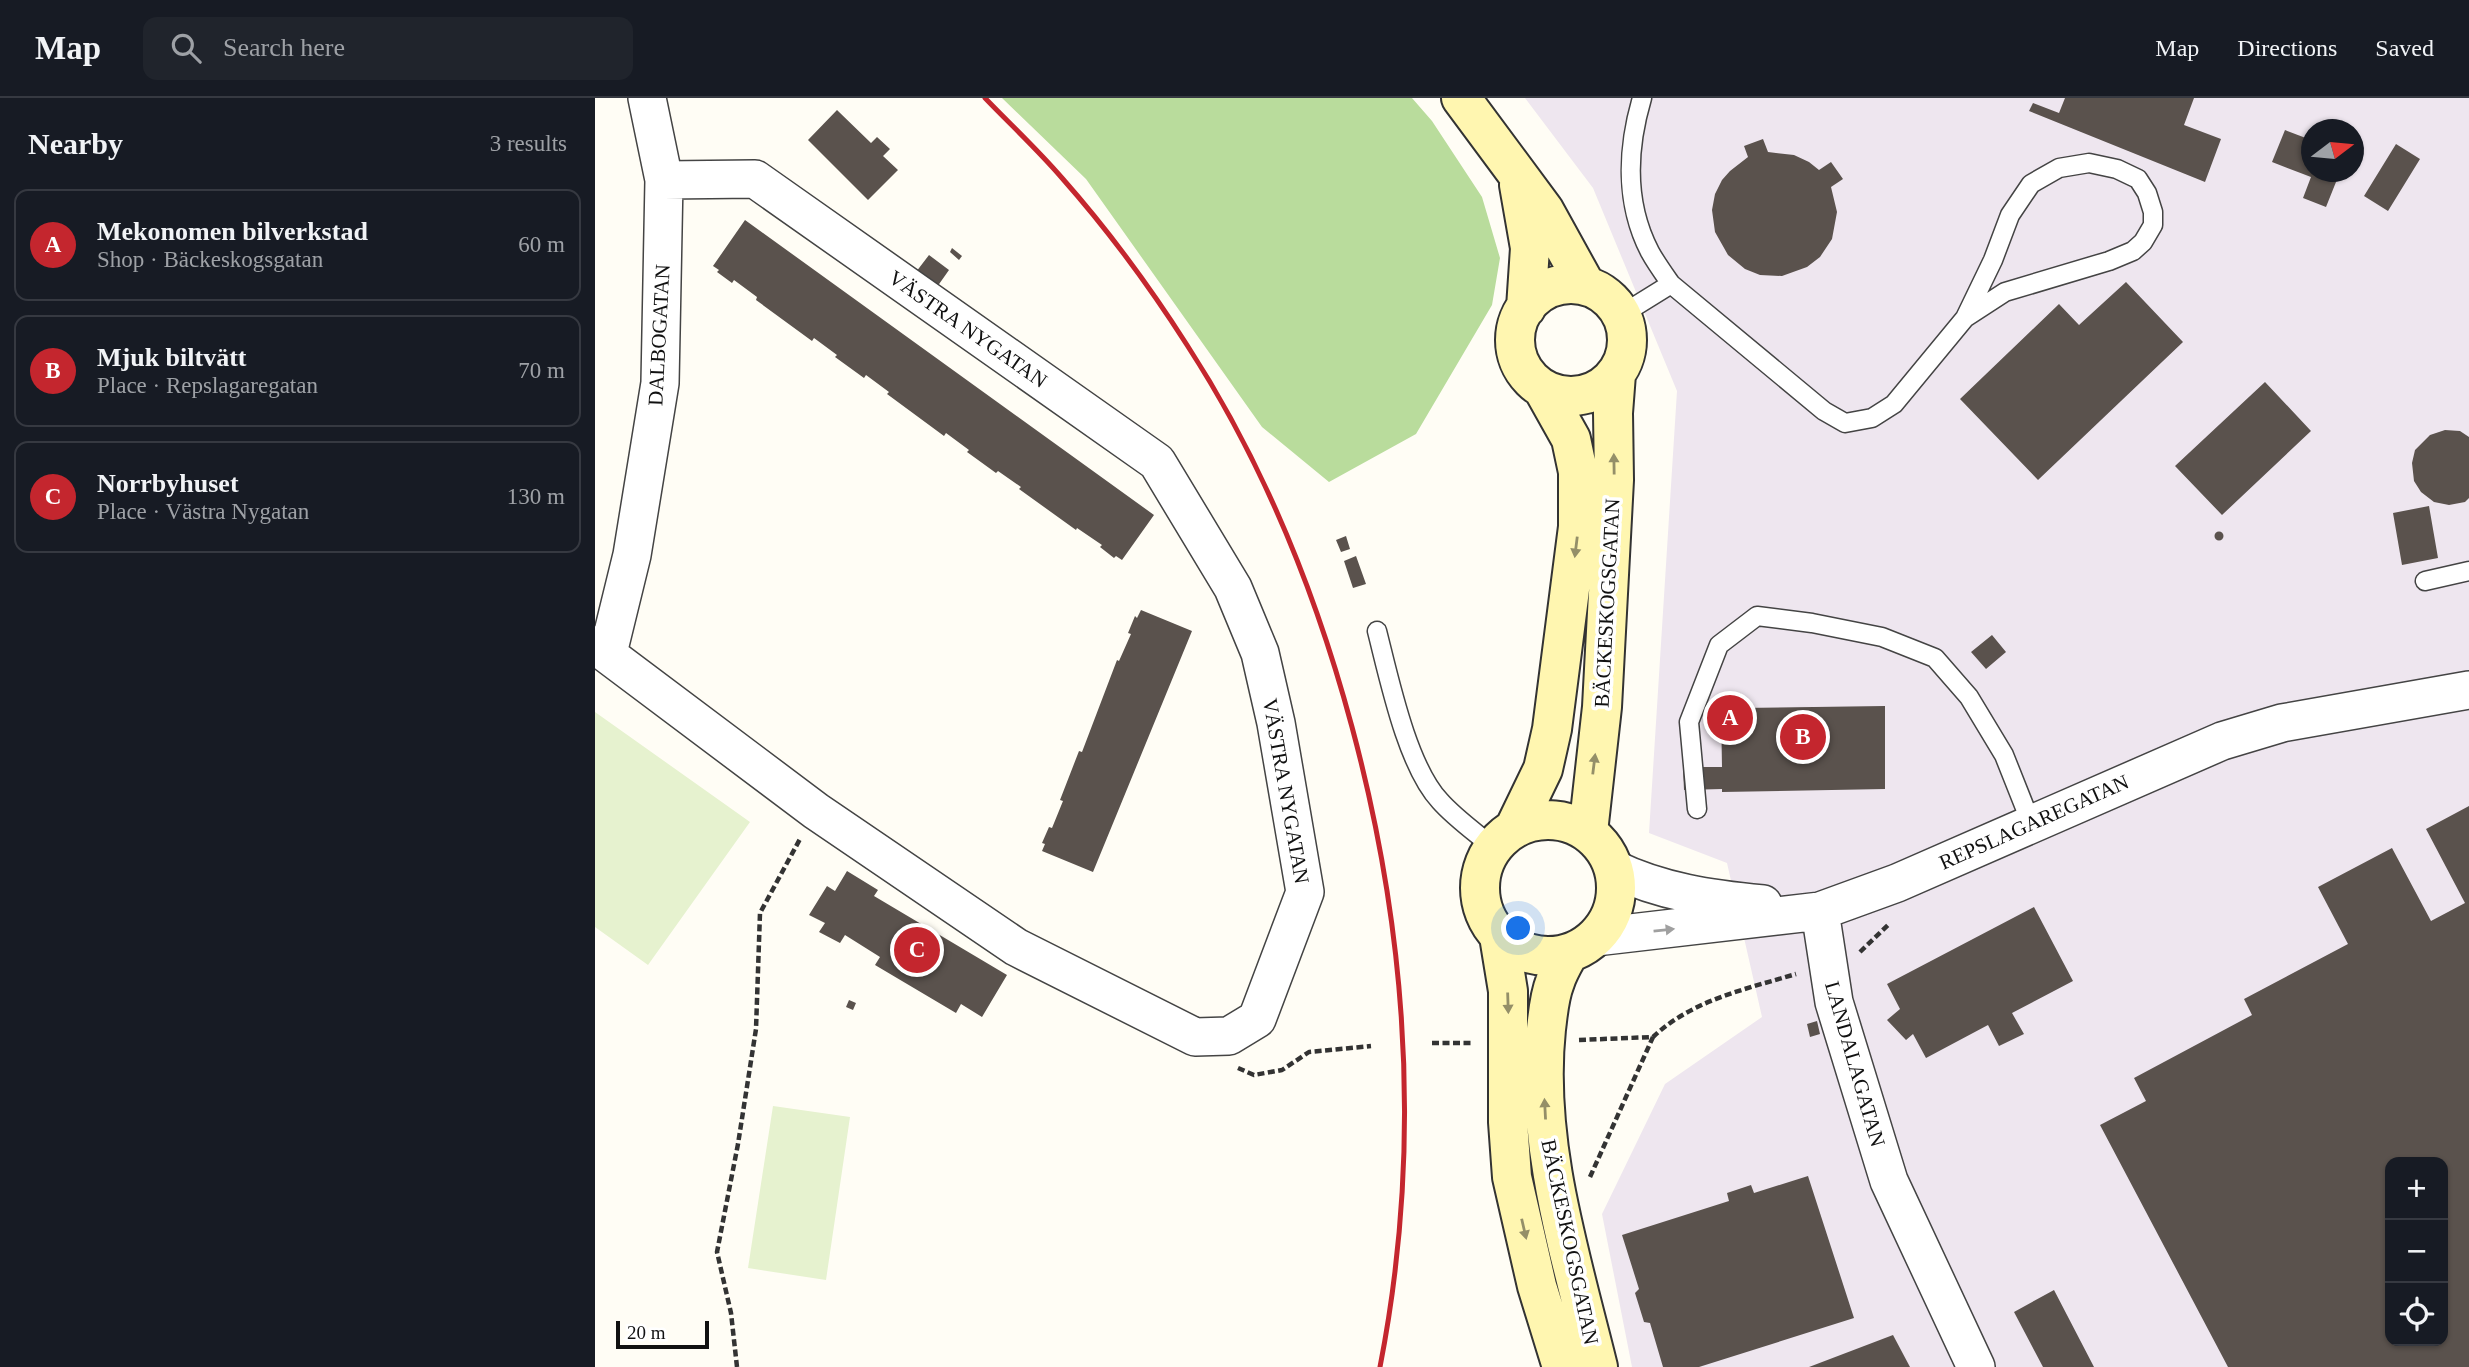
<!DOCTYPE html>
<meta charset="utf-8">
<style>
body{margin:0;font-family:Georgia,serif;background:#20242c;color:#f1f3f6}
.controls{position:absolute;right:21px;bottom:21px;display:grid;overflow:hidden;border-radius:14px;box-shadow:0 2px 5px #0004}
.controls button{width:63px;height:63px;display:grid;place-items:center;padding:0;border:0;border-bottom:2px solid #363941;background:#171b24;color:#f1f3f6;font:35px sans-serif}
.compass{position:absolute;left:1706px;top:21px;width:63px;height:63px;border-radius:50%;background:#171b24;box-shadow:0 2px 5px #0004;rotate:74deg}
.scale{position:absolute;left:21px;bottom:18px;width:93px;box-sizing:border-box;padding-left:7px;border:4px solid #111;border-top:0;font-size:19px;line-height:24px;white-space:nowrap;color:#111;-webkit-text-stroke:5px #fff;paint-order:stroke}
.you{position:absolute;left:924px;top:831px;width:24px;height:24px;margin:-18px;border:5px solid #fff;border-radius:50%;background:#1a73e8;box-shadow:0 0 0 10px #1a73e833}
.badge{display:grid;place-items:center;width:46px;height:46px;border-radius:50%;background:#c4262e;color:#fff;font-size:23px;font-weight:700}
.pin{position:absolute;translate:-50% -50%;border:4px solid #fff;box-shadow:0 2px 7px #0006}
.list{margin:0;padding:0;list-style:none}
h2{display:flex;justify-content:space-between;align-items:center;height:91px;margin:0;padding:0 28px;font-size:30px}
h2 small{font-size:23px;font-weight:400;color:#9ea1a6}
.list li{display:grid;grid-template-columns:46px 1fr auto;gap:21px;align-items:center;box-sizing:border-box;height:112px;margin:0 14px 14px;padding:0 14px;border:2px solid #363941;border-radius:14px}
.list b{display:block;font-size:26px;white-space:nowrap}
.list p{margin:0;font-size:23px;white-space:nowrap;color:#9ea1a6}
.list em{font-size:23px;font-style:normal;color:#9ea1a6}
.icon{flex:none;width:38px;height:38px;fill:none;stroke:currentColor;stroke-width:2;stroke-linecap:round;stroke-linejoin:round}
.map{position:relative;flex:none;width:1874px;height:1269px;overflow:hidden}
header{display:flex;align-items:center;gap:42px;box-sizing:border-box;height:98px;padding:0 35px;background:#171b24;border-bottom:2px solid #363941}
header strong{font-size:33px}
nav{display:flex;gap:38px;margin-inline-start:auto;font-size:24px}
.search{width:490px;height:63px;background:#20242c;display:flex;align-items:center;gap:18px;box-sizing:border-box;padding:0 24px;border-radius:14px;color:#9ea1a6;font-size:26px}
main{display:flex}
aside{flex:1;background:#171b24}
.map>svg:first-child{display:block}
.industrial{fill:#eee6ef;fill-rule:evenodd}
.forest{fill:#b9dc9c}
.pitch{fill:#e6f2cf}
.building{fill:#5a524d;fill-rule:evenodd}
.lines{fill:none;stroke-linecap:round;stroke-linejoin:round}
.lane-casing{stroke:#444;stroke-width:21}
.street-casing{stroke:#444;stroke-width:40}
.secondary-casing{stroke:#333;stroke-width:42}
.path{stroke:#333;stroke-width:4.5;stroke-dasharray:7 3.5;stroke-linecap:butt}
.lane{stroke:#fff;stroke-width:18}
.street{stroke:#fff;stroke-width:37}
.secondary{stroke:#fff6b0;stroke-width:38}
.rail{stroke:#c4262e;stroke-width:5}
.oneway{fill:#948f68}
.oneway2{fill:#a0a0a0}
.labels{text-anchor:middle;stroke-width:7;stroke-linejoin:round;paint-order:stroke}
.street-label{font-size:21px;fill:#111;stroke:#fff}
</style>
<header>
<strong>Map</strong>
<div class="search"><svg class="icon" aria-label="search" viewBox="0 0 24 24"><circle cx="10" cy="10" r="6"/><path d="M15 15l6 6"/></svg>Search here</div>
<nav><a>Map</a><a>Directions</a><a>Saved</a></nav>
</header>
<main>
<aside>
<h2>Nearby<small>3 results</small></h2>
<ul class="list">
<li><span class="badge">A</span><div><b>Mekonomen bilverkstad</b><p>Shop · Bäckeskogsgatan</p></div><em>60 m</em></li>
<li><span class="badge">B</span><div><b>Mjuk biltvätt</b><p>Place · Repslagaregatan</p></div><em>70 m</em></li>
<li><span class="badge">C</span><div><b>Norrbyhuset</b><p>Place · Västra Nygatan</p></div><em>130 m</em></li>
</ul>
</aside>
<div class="map">
<svg width="1874" height="1269" viewBox="0 0 1874 1269">
<rect width="100%" height="100%" fill="#fffdf5"/>
<path class="industrial" d="M 930,0 L 1874,0 L 1874,1269 L 1037,1269 L 1007,1116 L 1070,986 L 1167,919 L 1132,765 L 1054,735 L 1082,293 L 998,90 ZM 1716,32 L 1758,32 L 1758,74 L 1716,74 ZM 1795,1064 L 1848,1064 L 1848,1243 L 1795,1243 Z"/>
<path class="forest" d="M 407,0 L 817,0 L 837,23 L 887,99 L 905,160 L 897,207 L 821,336 L 734,384 L 667,329 L 491,81 Z"/>
<path class="pitch" d="M 0,614 L 155,724 L 53,867 L 0,829 Z
M 178,1008 L 255,1019 L 231,1182 L 153,1170 Z"/>
<path class="building" d="M 1470,0 L 1599,0 L 1589,27 L 1626,41 L 1610,84 L 1434,13 L 1438,5 L 1464,15 Z
M 242,12 L 276,45 L 282,39 L 295,51 L 288,58 L 303,72 L 273,102 L 213,42 Z
M 1690,32 L 1716,42 L 1716,74 L 1745,74 L 1731,109 L 1708,100 L 1716,79 L 1677,64 Z
M 1168,41 L 1173,54 L 1199,57 L 1214,64 L 1224,72 L 1236,64 L 1248,81 L 1236,89 L 1242,114 L 1237,141 L 1225,159 L 1212,169 L 1187,178 L 1165,177 L 1150,171 L 1133,157 L 1120,134 L 1117,112 L 1120,96 L 1127,82 L 1135,73 L 1153,59 L 1149,48 Z
M 1801,46 L 1825,61 L 1793,113 L 1769,98 Z
M 150,122 L 559,417 L 527,462 L 521,458 L 519,460 L 505,449 L 507,447 L 482,430 L 481,432 L 424,391 L 426,389 L 403,373 L 401,375 L 372,354 L 374,352 L 351,335 L 349,338 L 292,296 L 294,294 L 271,277 L 269,280 L 240,259 L 242,257 L 219,240 L 217,243 L 161,202 L 162,199 L 139,182 L 137,185 L 122,174 L 124,172 L 118,168 Z
M 357,150 L 367,158 L 364,162 L 355,154 Z
M 334,157 L 354,172 L 342,189 L 321,174 Z
M 1531,184 L 1588,244 L 1443,382 L 1365,301 L 1464,206 L 1484,227 Z
M 1670,284 L 1716,333 L 1627,417 L 1580,368 Z
M 1850,332 L 1865,333 L 1874,339 L 1874,400 L 1870,404 L 1854,407 L 1839,404 L 1826,394 L 1819,383 L 1817,365 L 1820,352 L 1835,337 Z
M 1834,408 L 1843,460 L 1807,467 L 1798,415 Z
M1619.5 438a4.5 4.5 0 1 1 9 0a4.5 4.5 0 1 1-9 0Z
M 751,438 L 755,451 L 746,454 L 741,442 Z
M 761,458 L 771,486 L 758,490 L 749,463 Z
M 546,512 L 597,533 L 498,774 L 447,753 L 450,746 L 447,745 L 454,729 L 457,730 L 468,703 L 465,702 L 484,653 L 487,654 L 522,562 L 524,563 L 536,536 L 533,535 L 540,518 L 542,520 Z
M 1397,537 L 1411,554 L 1391,571 L 1376,554 Z
M 1146,595 L 1146,610 L 1290,608 L 1290,691 L 1127,694 L 1127,691 L 1089,692 L 1088,669 L 1127,669 L 1126,610 L 1135,610 L 1135,596 Z
M 1874,708 L 1874,1269 L 1633,1269 L 1505,1027 L 1551,1003 L 1539,980 L 1657,917 L 1649,901 L 1753,846 L 1723,789 L 1797,750 L 1836,823 L 1870,805 L 1831,731 ZM 1795,1064 L 1848,1064 L 1848,1243 L 1795,1243 Z
M 252,773 L 283,792 L 279,798 L 412,877 L 387,919 L 366,906 L 361,915 L 280,867 L 285,859 L 250,837 L 245,845 L 224,834 L 230,825 L 214,817 L 232,788 L 240,793 Z
M 1439,809 L 1478,883 L 1417,915 L 1429,936 L 1404,948 L 1393,927 L 1331,960 L 1318,936 L 1311,942 L 1292,922 L 1305,911 L 1292,886 Z
M 254,902 L 261,905 L 258,912 L 251,909 Z
M 1222,923 L 1225,936 L 1215,939 L 1212,926 Z
M 1213,1078 L 1259,1220 L 1104,1269 L 1068,1269 L 1055,1225 L 1049,1224 L 1040,1195 L 1044,1191 L 1027,1137 L 1134,1103 L 1132,1095 L 1156,1087 L 1159,1095 Z
M 1459,1192 L 1499,1269 L 1448,1269 L 1419,1214 Z
M 1298,1237 L 1315,1269 L 1214,1269 Z"/>
<g class="lines">
<g class="lane-casing">
<path id="lane" d="M 1076,186 L 1229,313 L 1250,325 L 1277,320 L 1299,306 L 1370,220 L 1398,162 L 1415,117 L 1436,86 L 1464,70 L 1494,65 L 1522,71 L 1543,81 L 1552,95 L 1558,114 L 1558,127 L 1548,144 L 1538,153 L 1514,163 L 1410,194 L 1370,220
M 1026,217 L 1076,186 C 1069,176 1061,165 1055,154 C 1030,106 1032,51 1047,0
M 1830,483 L 1874,473
M 782,533 C 794,580 812,668 845,703 C 860,720 880,734 898,749
M 1102,711 L 1094,624 L 1124,547 L 1162,518 L 1217,525 L 1287,539 L 1340,560 L 1374,599 L 1409,657 L 1436,725"/>
</g>
<g class="street-casing">
<path id="street" d="M 0,547 L 221,713 L 421,849 L 600,939 L 634,938 L 662,921 L 710,794 L 681,625 L 665,555 L 638,490 L 562,364 L 160,81 L 69,82
M 13,555 L 37,457 L 65,285 L 69,82 L 52,0
M 1019,771 C 1066,794 1117,801 1168,806
M 1225,813 L 1239,904 L 1294,1083 L 1381,1269
M 1001,839 L 1225,813 L 1302,785 L 1627,643 L 1687,625 L 1874,592"/>
</g>
<g class="secondary-casing">
<path id="secondary" d="M 866,0 L 949,112 L 991,188
M 924,87 L 935,150 L 931,210
M920 242a56 56 0 1 1 112 0a56 56 0 1 1-112 0Z
M885 790a68 68 0 1 1 136 0a68 68 0 1 1-136 0Z
M 920,729 L 948,671 L 957,631 L 983,429 L 983,374 L 976,341 L 948,291
M 993,734 L 1007,609 L 1019,382 L 1018,315 L 1021,276
M 904,838 L 913,893 L 913,1024 L 917,1079 L 942,1188 L 967,1269
M 974,855 C 969,864 963,874 960,884 C 954,899 953,916 951,931 C 939,1045 976,1159 1003,1269"/>
</g>
<path class="path" d="M 1265,854 L 1294,826
M 984,942 L 1058,939 C 1097,902 1151,891 1201,876
M 837,945 L 878,945
M 643,970 L 659,977 L 687,972 L 714,954 L 776,948
M 995,1079 L 1058,939
M 142,1269 L 136,1215 L 122,1154 L 143,1046 L 161,931 L 165,815 L 205,741"/>
<use href="#lane" class="lane"/>
<use href="#street" class="street"/>
<use href="#secondary" class="secondary"/>
<path class="rail" d="M 390,0 C 416,27 443,52 467,80 C 513,132 555,189 592,247 C 668,364 721,495 757,629 C 814,841 827,1053 785,1269"/>
</g>
<defs><path id="oneway-solid" d="M-6-.8H1V-3.2L6.5 0L1 3.2V.8H-6Z" transform="scale(1.75)"/></defs>
<g class="oneway">
<use href="#oneway-solid" transform="translate(1019 366) rotate(-91)"/>
<use href="#oneway-solid" transform="translate(981 449) rotate(97)"/>
<use href="#oneway-solid" transform="translate(999 666) rotate(-83)"/>
<use href="#oneway-solid" transform="translate(913 905) rotate(88)"/>
<use href="#oneway-solid" transform="translate(950 1011) rotate(-93)"/>
<use href="#oneway-solid" transform="translate(929 1131) rotate(77)"/>
</g>
<use class="oneway2" href="#oneway-solid" transform="translate(1069 832) rotate(-6)"/>
<g class="labels">
<g class="street-label">
<text transform="translate(373 231) rotate(35)" y="7">VÄSTRA NYGATAN</text>
<text transform="translate(64 237) rotate(-87)" y="7">DALBOGATAN</text>
<text transform="translate(1012 505) rotate(-87)" y="7">BÄCKESKOGSGATAN</text>
<text transform="translate(691 693) rotate(80)" y="7">VÄSTRA NYGATAN</text>
<text transform="translate(1439 724) rotate(-24)" y="7">REPSLAGAREGATAN</text>
<text transform="translate(1260 966) rotate(74)" y="7">LANDALAGATAN</text>
<text transform="translate(975 1144) rotate(78)" y="7">BÄCKESKOGSGATAN</text>
</g>
</g>
</svg>
<div class="controls">
<button>+</button>
<button>−</button>
<button><svg class="icon" aria-label="locate" viewBox="0 0 24 24"><circle cx="12" cy="12" r="6"/><path d="M12 2v4M12 18v4M2 12h4M18 12h4"/></svg></button>
</div>
<svg class="compass" viewBox="-18 -18 36 36"><path d="M0-13l5 13h-10z" fill="#e53935"/><path d="M0 13l5-13h-10z" fill="#9ea1a6"/></svg>
<div class="scale">20 m</div>
<div class="you"></div>
<div class="pin badge" style="left:1135px;top:620px">A</div>
<div class="pin badge" style="left:1208px;top:639px">B</div>
<div class="pin badge" style="left:322px;top:852px">C</div>
</div>
</main>
